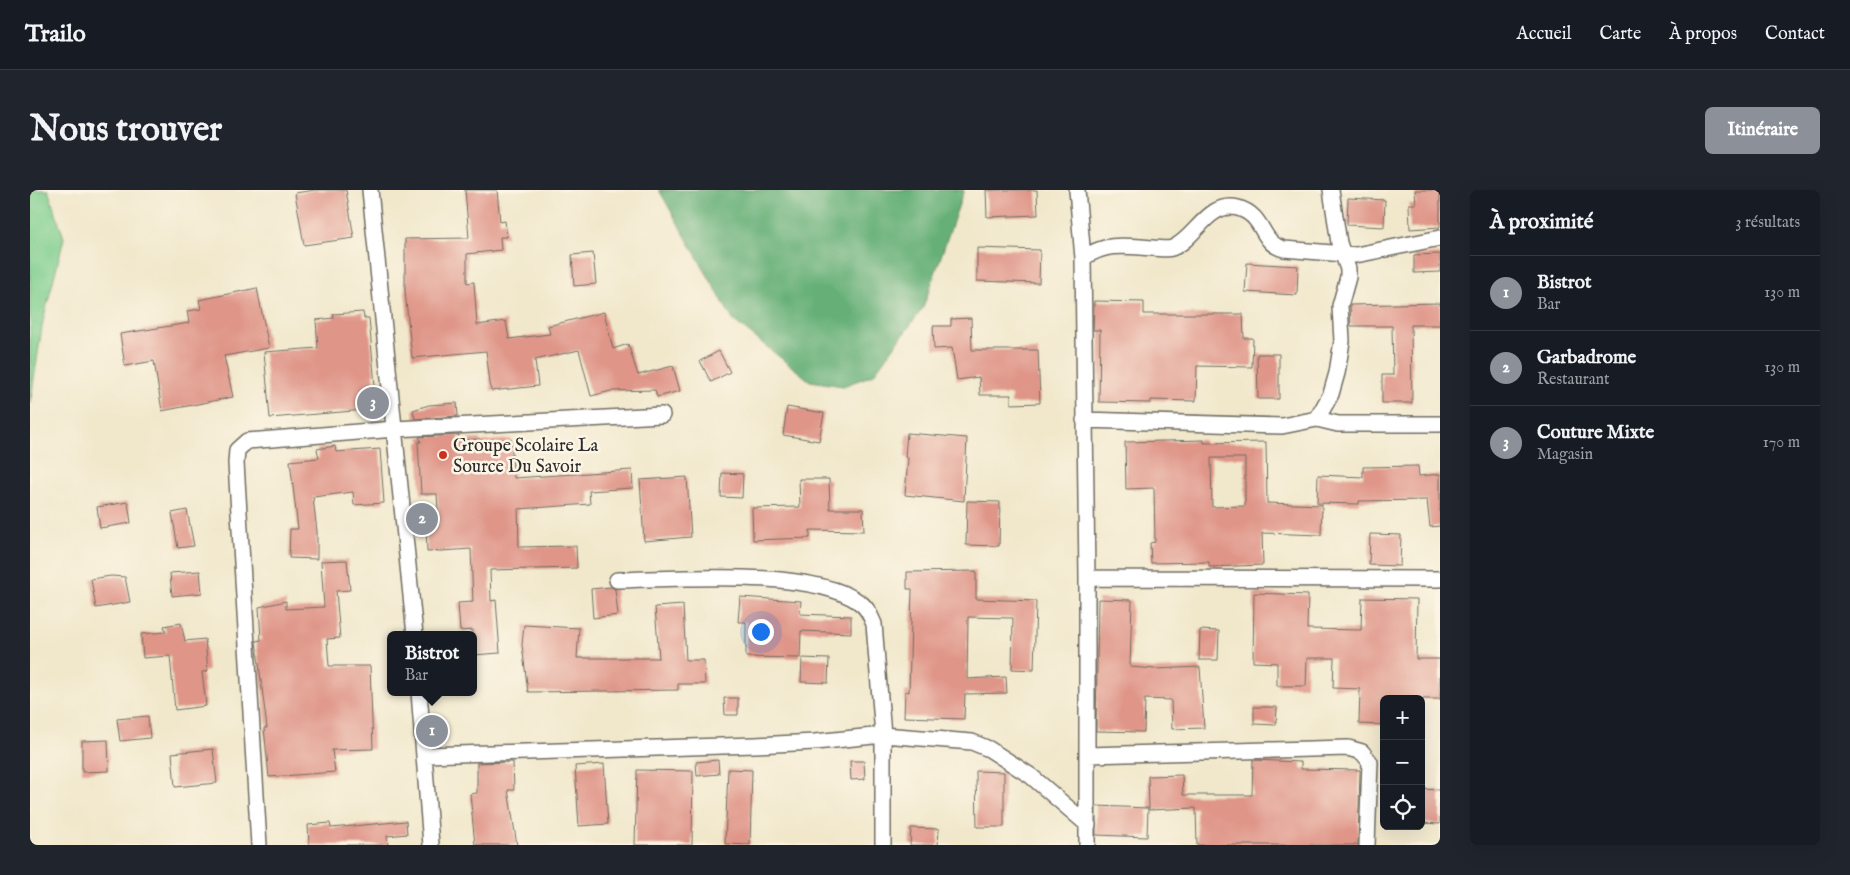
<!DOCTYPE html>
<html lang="fr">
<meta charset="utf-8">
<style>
body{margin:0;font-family:"IM FELL English",serif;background:#20242c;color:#f1f3f6}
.controls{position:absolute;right:15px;bottom:15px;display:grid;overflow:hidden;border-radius:8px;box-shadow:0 5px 20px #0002}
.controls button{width:45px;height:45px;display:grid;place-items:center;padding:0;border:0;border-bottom:1px solid #363941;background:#171b24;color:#f1f3f6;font:25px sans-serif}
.you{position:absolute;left:730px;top:441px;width:18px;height:18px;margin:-12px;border:4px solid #fff;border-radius:50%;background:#1a73e8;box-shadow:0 0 0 8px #1a73e833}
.badge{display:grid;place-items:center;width:32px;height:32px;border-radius:50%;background:#8c9099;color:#fff;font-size:16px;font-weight:700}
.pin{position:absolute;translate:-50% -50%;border:2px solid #fff;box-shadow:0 1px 5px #0006}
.popup{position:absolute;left:357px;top:441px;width:90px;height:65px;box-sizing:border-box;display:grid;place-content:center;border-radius:8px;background:#171b24;filter:drop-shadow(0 1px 4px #0005);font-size:16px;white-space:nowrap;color:#9ea1a6}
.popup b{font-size:19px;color:#f1f3f6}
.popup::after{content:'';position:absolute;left:50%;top:100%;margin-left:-10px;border:10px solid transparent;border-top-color:#171b24}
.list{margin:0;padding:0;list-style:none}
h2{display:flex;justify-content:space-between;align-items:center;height:65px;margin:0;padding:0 20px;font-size:21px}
h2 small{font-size:16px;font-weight:400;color:#9ea1a6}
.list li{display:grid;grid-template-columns:32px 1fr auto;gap:15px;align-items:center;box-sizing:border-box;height:75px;padding:0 20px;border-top:1px solid #363941}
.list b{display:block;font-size:19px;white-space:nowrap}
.list p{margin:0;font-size:16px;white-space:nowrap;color:#9ea1a6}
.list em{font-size:16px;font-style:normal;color:#9ea1a6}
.icon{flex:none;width:28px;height:28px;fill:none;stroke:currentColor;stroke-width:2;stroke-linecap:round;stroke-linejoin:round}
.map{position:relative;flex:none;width:1410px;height:655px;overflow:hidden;border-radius:8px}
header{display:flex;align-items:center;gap:30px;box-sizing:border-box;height:70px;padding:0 25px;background:#171b24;border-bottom:1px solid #363941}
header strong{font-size:24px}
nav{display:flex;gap:28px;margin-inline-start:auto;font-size:18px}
.intro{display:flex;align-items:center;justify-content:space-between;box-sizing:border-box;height:120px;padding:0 30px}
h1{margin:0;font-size:35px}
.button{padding:12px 22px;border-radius:8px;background:#8c9099;color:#fff;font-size:18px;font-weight:700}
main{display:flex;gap:30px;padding:0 30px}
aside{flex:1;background:#171b24;border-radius:8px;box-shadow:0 5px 20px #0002}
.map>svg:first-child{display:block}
.green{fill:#7dcd8d;stroke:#547c5c}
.forest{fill:#66b078;stroke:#486e52}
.building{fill:#df9588;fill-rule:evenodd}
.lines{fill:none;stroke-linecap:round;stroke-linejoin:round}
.minor-casing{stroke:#706d63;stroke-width:18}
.minor{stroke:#fff;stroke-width:15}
.poi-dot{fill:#c8321e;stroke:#fcf5e5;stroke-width:2}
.labels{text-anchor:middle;stroke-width:5;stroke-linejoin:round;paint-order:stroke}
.poi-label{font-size:18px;fill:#2b2b2b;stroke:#fcf5e5;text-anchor:start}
</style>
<header>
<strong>Trailo</strong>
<nav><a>Accueil</a><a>Carte</a><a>À propos</a><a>Contact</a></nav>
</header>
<div class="intro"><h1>Nous trouver</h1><a class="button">Itinéraire</a></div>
<main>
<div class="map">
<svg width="1410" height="655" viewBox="0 0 1410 655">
<rect width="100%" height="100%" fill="#fcf5e5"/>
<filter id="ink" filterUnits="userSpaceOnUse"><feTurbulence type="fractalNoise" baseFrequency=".02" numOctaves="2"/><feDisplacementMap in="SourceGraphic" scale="10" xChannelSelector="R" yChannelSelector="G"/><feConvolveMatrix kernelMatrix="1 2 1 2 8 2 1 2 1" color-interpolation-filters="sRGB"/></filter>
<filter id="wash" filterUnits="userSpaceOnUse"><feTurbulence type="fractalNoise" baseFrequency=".0096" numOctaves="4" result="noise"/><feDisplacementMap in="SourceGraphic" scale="20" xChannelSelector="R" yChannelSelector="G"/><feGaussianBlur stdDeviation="1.12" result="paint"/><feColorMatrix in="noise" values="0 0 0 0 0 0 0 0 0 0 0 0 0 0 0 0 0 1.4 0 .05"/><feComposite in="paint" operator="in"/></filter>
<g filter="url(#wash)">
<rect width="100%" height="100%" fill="#f1e8cc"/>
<path class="green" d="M 0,0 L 18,0 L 34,48 L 13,131 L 0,214 Z"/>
<path class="forest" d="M 629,0 L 934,0 L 893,118 L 843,185 L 813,196 L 780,191 L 703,130 Z"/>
<g id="blocks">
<path class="building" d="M 285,0 L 316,0 L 324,48 L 274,55 L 265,3 Z
M 435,0 L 467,0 L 470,32 L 475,31 L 477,47 L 470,47 L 471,60 L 437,64 L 437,93 L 444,92 L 447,135 L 476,131 L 479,149 L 520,144 L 518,136 L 574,122 L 583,159 L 598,154 L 608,185 L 643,176 L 650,201 L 627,207 L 625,200 L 581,201 L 561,206 L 549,160 L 505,170 L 508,196 L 461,201 L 456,161 L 382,168 L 375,101 L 375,49 L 439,48 Z
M 956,0 L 1007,0 L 1008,25 L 957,27 Z
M 1385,0 L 1410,0 L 1410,37 L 1380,39 L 1379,14 L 1386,14 Z
M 1318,8 L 1355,10 L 1354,37 L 1317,35 Z
M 947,58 L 1010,60 L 1009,93 L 947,91 Z
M 563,63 L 566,94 L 544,96 L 542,65 Z
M 1410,64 L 1410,82 L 1384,83 L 1384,65 Z
M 1217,73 L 1268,76 L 1267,105 L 1215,102 Z
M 227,98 L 239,158 L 194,166 L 203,207 L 132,221 L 124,171 L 95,176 L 90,144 L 159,133 L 157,121 L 171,119 L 169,110 Z
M 1064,111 L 1114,112 L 1114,124 L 1213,124 L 1214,148 L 1223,148 L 1222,177 L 1167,176 L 1166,211 L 1121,210 L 1121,213 L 1069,212 L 1070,140 L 1063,140 Z
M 1410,113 L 1410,135 L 1381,135 L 1382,213 L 1352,213 L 1352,185 L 1363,185 L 1362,136 L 1321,136 L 1320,115 Z
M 333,122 L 334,128 L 339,128 L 347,219 L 240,228 L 234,162 L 288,158 L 286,130 L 304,128 L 303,124 Z
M 941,128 L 942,160 L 1008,160 L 1010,213 L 981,214 L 981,205 L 950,205 L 949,187 L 927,190 L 922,158 L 904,159 L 903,136 L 921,136 L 921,129 Z
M 689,161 L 700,182 L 681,192 L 670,171 Z
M 1227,164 L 1249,164 L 1249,209 L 1228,209 Z
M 427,213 L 428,226 L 385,229 L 383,220 L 399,215 Z
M 757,217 L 794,223 L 789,251 L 753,245 Z
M 877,243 L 937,248 L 934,311 L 875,305 L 878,268 L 875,267 Z
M 429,245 L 429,250 L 450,249 L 450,252 L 481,249 L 484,288 L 602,280 L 603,298 L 559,301 L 560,314 L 488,319 L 489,357 L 546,356 L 547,378 L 460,380 L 461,411 L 466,410 L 470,463 L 443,465 L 443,440 L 430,441 L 428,413 L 443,412 L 441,359 L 397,362 L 396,335 L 409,334 L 407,304 L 391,304 L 388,252 L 391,252 L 389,247 Z
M 1174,250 L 1174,253 L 1236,252 L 1237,313 L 1292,315 L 1291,345 L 1232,343 L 1233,375 L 1179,377 L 1179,372 L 1121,373 L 1120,353 L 1125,352 L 1124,298 L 1096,299 L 1095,252 ZM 1181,268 L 1215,268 L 1215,316 L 1182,317 Z
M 305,256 L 306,262 L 350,259 L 354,313 L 324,315 L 323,302 L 283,307 L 287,342 L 287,369 L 259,368 L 260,339 L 268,339 L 260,271 L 289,268 L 287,259 Z
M 1388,276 L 1389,286 L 1410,284 L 1410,336 L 1400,337 L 1397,310 L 1329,311 L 1329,314 L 1287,313 L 1288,285 L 1333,287 L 1333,277 Z
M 692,283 L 713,284 L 712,308 L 691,307 Z
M 657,287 L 661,347 L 614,351 L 610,290 Z
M 769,289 L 799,289 L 800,319 L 833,319 L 834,341 L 780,340 L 780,348 L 723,350 L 722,318 L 770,317 Z
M 937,311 L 970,312 L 969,356 L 936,355 Z
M 98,312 L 101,333 L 70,338 L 67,317 Z
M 157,320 L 164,356 L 148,358 L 142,323 Z
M 1340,344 L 1371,345 L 1370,376 L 1339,375 Z
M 317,370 L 320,400 L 306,401 L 310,448 L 297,449 L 299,476 L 340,476 L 343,559 L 302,560 L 305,582 L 239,587 L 234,538 L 237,538 L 226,451 L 231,450 L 229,417 L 256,411 L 256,419 L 294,417 L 291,371 Z
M 170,381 L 172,403 L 142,406 L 140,383 Z
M 946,381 L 946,409 L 1006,411 L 1004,480 L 982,479 L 983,428 L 938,427 L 937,489 L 976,487 L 977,503 L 935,504 L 934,529 L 874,527 L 875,501 L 879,502 L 882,399 L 877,399 L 877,382 Z
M 81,386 L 95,387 L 100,412 L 66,418 L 61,389 Z
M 581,397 L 585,399 L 588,425 L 563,428 L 561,399 Z
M 1224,403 L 1278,405 L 1277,439 L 1331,440 L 1332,408 L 1387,409 L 1386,469 L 1410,469 L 1410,509 L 1354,509 L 1354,535 L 1329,534 L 1330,499 L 1303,498 L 1304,468 L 1277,468 L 1276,496 L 1247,496 L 1247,473 L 1223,472 Z
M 710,407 L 771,411 L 770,424 L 821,426 L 821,443 L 771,441 L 770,468 L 716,467 L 716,432 L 708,432 Z
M 1068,409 L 1102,410 L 1100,477 L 1125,479 L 1170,477 L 1174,538 L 1142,539 L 1141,510 L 1115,509 L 1114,542 L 1066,541 Z
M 653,415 L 656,470 L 674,470 L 675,494 L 648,494 L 648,500 L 498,502 L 492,455 L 494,435 L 549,438 L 547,468 L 629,468 L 625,417 Z
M 151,433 L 155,451 L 175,449 L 178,481 L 172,482 L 176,516 L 145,520 L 140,466 L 113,468 L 111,444 L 136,442 L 134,436 Z
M 1170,440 L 1189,441 L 1188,470 L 1169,470 Z
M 772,468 L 799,469 L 798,493 L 771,492 Z
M 694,508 L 708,508 L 708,525 L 695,525 Z
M 1224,517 L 1247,517 L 1246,535 L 1224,534 Z
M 118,526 L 120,548 L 90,551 L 87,529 Z
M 78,550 L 79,581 L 52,582 L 52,551 Z
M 183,559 L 187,593 L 145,597 L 142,563 Z
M 688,570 L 689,584 L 667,586 L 666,572 Z
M 1223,570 L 1271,572 L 1271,579 L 1330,580 L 1328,655 L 1167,655 L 1166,618 L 1119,620 L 1118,586 L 1152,585 L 1153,605 L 1222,605 Z
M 820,571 L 834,571 L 835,589 L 821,590 Z
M 483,572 L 484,600 L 478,600 L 487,655 L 445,655 L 440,604 L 447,603 L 447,573 Z
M 574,574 L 578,634 L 549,636 L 545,576 Z
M 698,579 L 722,580 L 720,655 L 695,654 Z
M 607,580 L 663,581 L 662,655 L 605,655 Z
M 946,581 L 974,582 L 974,637 L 947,637 Z
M 1391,599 L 1410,600 L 1410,634 L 1391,633 Z
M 1066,616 L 1118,618 L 1117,647 L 1066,645 Z
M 376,631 L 377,644 L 357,646 L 358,655 L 279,655 L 278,635 L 300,633 L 301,638 Z
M 881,638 L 909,639 L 908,655 L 880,655 Z"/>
</g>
</g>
<g filter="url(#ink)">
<use href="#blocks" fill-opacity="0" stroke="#706d63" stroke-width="1"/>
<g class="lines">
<g class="minor-casing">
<path id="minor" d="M 340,0 L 385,445
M 1047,0 L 1053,68 L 1057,388 L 1057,655
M 1053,68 C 1077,52 1095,56 1123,58 C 1129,58 1136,60 1142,58 C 1165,50 1178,10 1208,18 C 1236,26 1229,53 1254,59 L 1326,65 L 1410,48
M 1287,229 L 1301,204 L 1307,183 L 1312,151 L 1310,116 L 1318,87 L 1318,79 L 1309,53 L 1301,0
M 1054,230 L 1252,236 L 1287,229 L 1308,234 L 1410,234
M 1057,388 L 1410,389
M 587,390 C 647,389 781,378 829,412 C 837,417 840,425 844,434 L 853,545 L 853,655
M 389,502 L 401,655
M 394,565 L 725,555 L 785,552 L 853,545 L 942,552 L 959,559 L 1001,586 L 1058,635
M 1057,565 L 1318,558 L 1332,562 L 1340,572 L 1337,655
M 229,655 L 206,273 L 207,260 L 217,251 L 365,239 L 632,225"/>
</g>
<use href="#minor" class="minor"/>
</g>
</g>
<circle class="poi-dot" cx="413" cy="265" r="5"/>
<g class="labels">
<g class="poi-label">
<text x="423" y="261">Groupe Scolaire La<tspan x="423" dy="21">Source Du Savoir</tspan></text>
</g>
</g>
</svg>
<div class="controls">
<button>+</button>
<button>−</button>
<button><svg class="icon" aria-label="locate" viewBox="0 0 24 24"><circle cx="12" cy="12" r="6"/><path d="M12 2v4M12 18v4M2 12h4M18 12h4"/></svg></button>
</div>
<div class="you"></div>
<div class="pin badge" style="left:402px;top:541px">1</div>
<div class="popup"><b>Bistrot</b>Bar</div>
<div class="pin badge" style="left:392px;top:329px">2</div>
<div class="pin badge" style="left:343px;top:213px">3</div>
</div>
<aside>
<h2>À proximité<small>3 résultats</small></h2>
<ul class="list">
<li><span class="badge">1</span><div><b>Bistrot</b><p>Bar</p></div><em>130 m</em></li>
<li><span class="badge">2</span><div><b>Garbadrome</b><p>Restaurant</p></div><em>130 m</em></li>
<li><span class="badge">3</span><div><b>Couture Mixte</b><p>Magasin</p></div><em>170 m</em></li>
</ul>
</aside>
</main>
